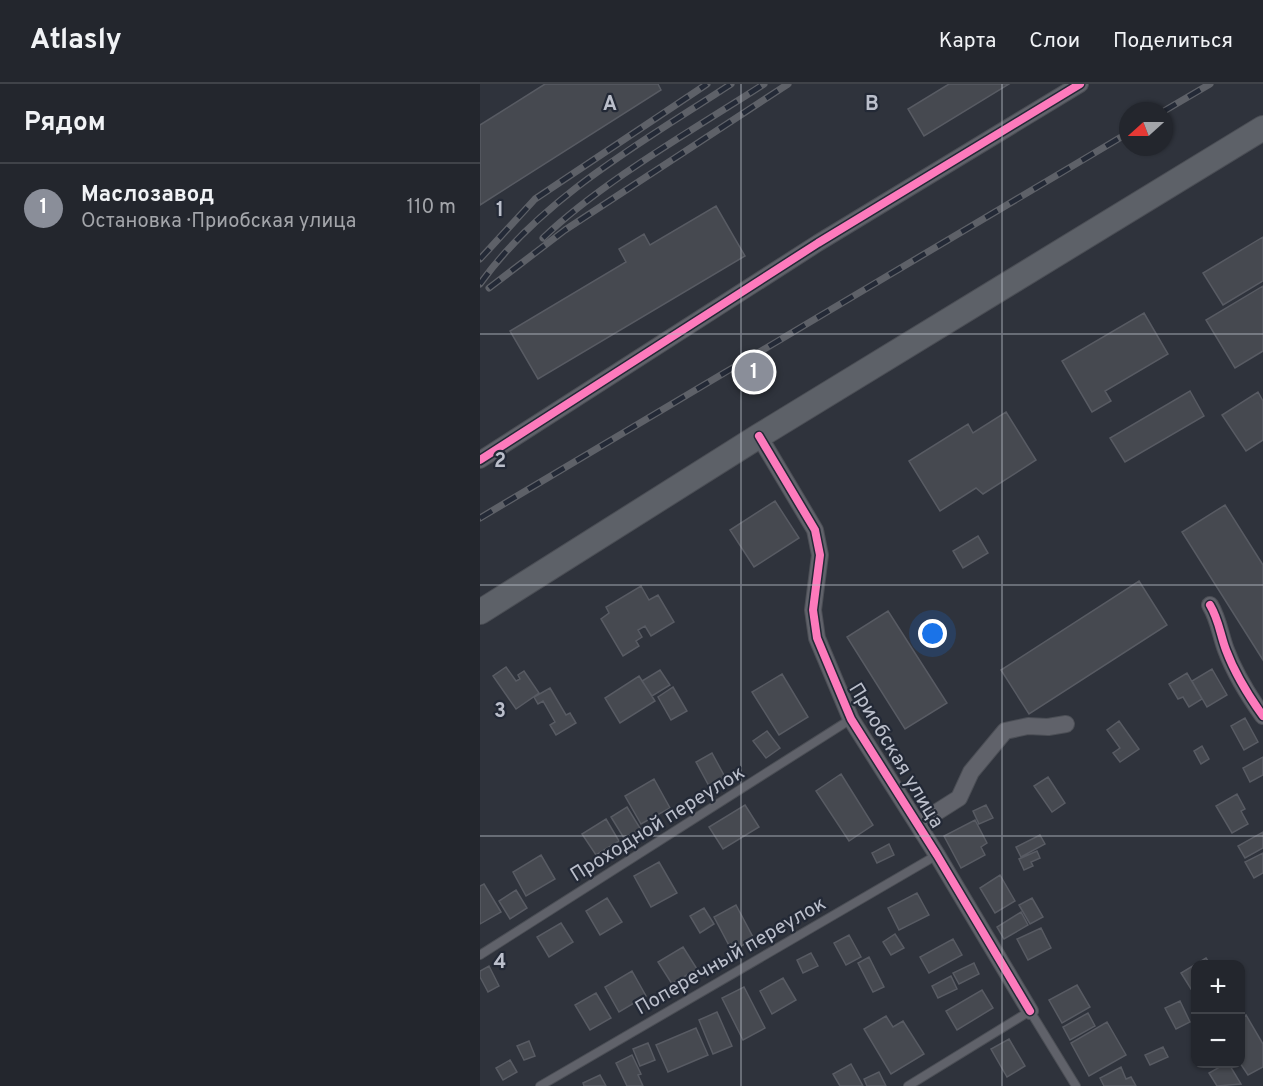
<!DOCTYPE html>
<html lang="ru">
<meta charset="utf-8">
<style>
body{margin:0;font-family:Overpass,sans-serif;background:#2f3239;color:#f1f3f6}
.controls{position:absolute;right:18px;bottom:18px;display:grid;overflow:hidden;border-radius:12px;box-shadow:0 2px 4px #0004}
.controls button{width:54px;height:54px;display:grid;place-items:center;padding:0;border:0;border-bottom:2px solid #404349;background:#23262d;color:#f1f3f6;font:30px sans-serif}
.compass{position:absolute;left:639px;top:18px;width:54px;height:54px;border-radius:50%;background:#23262d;box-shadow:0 2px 4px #0004;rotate:249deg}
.you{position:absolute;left:453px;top:550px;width:21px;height:21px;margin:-15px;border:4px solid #fff;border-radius:50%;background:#1a73e8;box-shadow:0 0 0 9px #1a73e833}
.badge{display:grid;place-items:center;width:39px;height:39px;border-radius:50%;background:#8a8e99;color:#fff;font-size:20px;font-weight:700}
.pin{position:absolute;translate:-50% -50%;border:3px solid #fff;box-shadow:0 2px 6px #0006}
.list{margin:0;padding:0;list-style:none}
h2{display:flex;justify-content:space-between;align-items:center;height:78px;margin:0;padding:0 24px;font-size:26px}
h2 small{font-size:20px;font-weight:400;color:#a3a5aa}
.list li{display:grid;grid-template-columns:39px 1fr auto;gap:18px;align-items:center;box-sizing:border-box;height:90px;padding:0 24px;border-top:2px solid #404349}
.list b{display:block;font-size:22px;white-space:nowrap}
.list p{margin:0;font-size:20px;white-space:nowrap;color:#a3a5aa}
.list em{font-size:20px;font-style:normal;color:#a3a5aa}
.map{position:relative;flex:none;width:783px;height:1002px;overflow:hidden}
header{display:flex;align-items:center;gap:36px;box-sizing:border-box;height:84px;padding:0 30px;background:#23262d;border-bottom:2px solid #404349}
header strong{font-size:28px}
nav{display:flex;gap:33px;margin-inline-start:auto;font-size:21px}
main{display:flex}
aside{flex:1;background:#23262d}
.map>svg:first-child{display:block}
.building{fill:#464950;stroke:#585b63;stroke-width:1.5}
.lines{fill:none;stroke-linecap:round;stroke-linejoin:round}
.service-casing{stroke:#4b4e55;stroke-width:10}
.minor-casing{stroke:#4b4e55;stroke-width:18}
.secondary-casing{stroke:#4b4e55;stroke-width:26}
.service{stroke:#60626a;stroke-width:8}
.minor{stroke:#60626a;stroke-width:16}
.secondary{stroke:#5d6168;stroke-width:24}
.rail-casing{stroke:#5e6168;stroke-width:7}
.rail{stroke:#232936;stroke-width:4.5;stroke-dasharray:14;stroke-linecap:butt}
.cycleway-casing{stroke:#232936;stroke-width:11}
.cycleway{stroke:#fd7abc;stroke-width:8}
.grid{fill:none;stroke:#bbbfcb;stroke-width:1.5;stroke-opacity:0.55}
.labels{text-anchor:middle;stroke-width:4.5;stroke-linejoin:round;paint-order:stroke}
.street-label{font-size:20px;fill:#bbbfcb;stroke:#232936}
.grid-label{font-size:20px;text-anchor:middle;font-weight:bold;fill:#bbbfcb;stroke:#232936;stroke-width:4.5;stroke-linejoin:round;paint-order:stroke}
</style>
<header>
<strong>Atlasly</strong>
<nav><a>Карта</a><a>Слои</a><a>Поделиться</a></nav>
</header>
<main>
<aside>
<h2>Рядом<small></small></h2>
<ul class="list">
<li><span class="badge">1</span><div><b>Маслозавод</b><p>Остановка · Приобская улица</p></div><em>110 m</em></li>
</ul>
</aside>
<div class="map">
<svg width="783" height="1002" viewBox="0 0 783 1002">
<rect width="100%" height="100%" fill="#2f333c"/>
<path class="building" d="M 65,0 L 178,0 L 181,6 L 0,121 L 0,41 Z
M 469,0 L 529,0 L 444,52 L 428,25 Z
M 236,122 L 265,172 L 58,295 L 30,247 L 146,178 L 139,165 L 164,150 L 170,161 Z
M 783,153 L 783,197 L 743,221 L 723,189 Z
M 783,202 L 783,267 L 755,284 L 726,236 Z
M 664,229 L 688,270 L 625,307 L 631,317 L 612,328 L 582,277 Z
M 710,307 L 724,332 L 645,378 L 630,354 Z
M 778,308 L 783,317 L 783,356 L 766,367 L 742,331 Z
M 526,328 L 556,376 L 503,410 L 496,404 L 460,427 L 429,377 L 488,340 L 493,349 Z
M 295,417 L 319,454 L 274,483 L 250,446 Z
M 745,421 L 783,481 L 783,576 L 702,448 Z
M 498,452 L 508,469 L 483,484 L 473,467 Z
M 659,497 L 687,541 L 549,630 L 521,586 Z
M 161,502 L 169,516 L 178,511 L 194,538 L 171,552 L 165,542 L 158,546 L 162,553 L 156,557 L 159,562 L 143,572 L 121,535 L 129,529 L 126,523 Z
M 408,527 L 467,619 L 425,645 L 367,553 Z
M 26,583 L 36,597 L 40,595 L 38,591 L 44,587 L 59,609 L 36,625 L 13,592 Z
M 732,585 L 747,611 L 727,623 L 712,597 Z
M 180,586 L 190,601 L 172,612 L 162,597 Z
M 707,589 L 722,615 L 709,623 L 703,613 L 698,615 L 689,600 Z
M 302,590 L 328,633 L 299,651 L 272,608 Z
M 159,592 L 175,617 L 140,639 L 125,614 Z
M 193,603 L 207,627 L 191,636 L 178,613 Z
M 70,604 L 86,631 L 90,629 L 96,639 L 76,651 L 70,641 L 75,638 L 63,617 L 58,620 L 54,613 Z
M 765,634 L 778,658 L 764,666 L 751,642 Z
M 639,637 L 659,665 L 640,678 L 633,669 L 640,664 L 627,646 Z
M 287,647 L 300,664 L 286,674 L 273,657 Z
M 722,662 L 729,675 L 721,680 L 714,667 Z
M 232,669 L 245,693 L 229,702 L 216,678 Z
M 783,673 L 783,691 L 770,698 L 763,684 Z
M 361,690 L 393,741 L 369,757 L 336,707 Z
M 568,693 L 585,719 L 572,728 L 554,702 Z
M 174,695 L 190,724 L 161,740 L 145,712 Z
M 757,710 L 765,725 L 761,727 L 768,740 L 752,749 L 736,722 Z
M 265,721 L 279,743 L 243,765 L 229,743 Z
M 506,721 L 513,734 L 499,740 L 493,727 Z
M 147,723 L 163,749 L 147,759 L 131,733 Z
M 126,735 L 139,757 L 116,771 L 102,750 Z
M 495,736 L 507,759 L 501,763 L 505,771 L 481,784 L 464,752 Z
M 783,748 L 783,764 L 765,774 L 758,762 Z
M 560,751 L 565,760 L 541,773 L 536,763 Z
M 409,760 L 414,771 L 397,779 L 392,769 Z
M 557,767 L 560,774 L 551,778 L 553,782 L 544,786 L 539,775 Z
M 783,769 L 783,789 L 774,794 L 765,778 Z
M 61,771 L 75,795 L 46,812 L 33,788 Z
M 179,778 L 197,809 L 171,823 L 154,792 Z
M 520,791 L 535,817 L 515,829 L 500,804 Z
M 4,800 L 21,828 L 0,840 L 0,802 Z
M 36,806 L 47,824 L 30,835 L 19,817 Z
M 437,809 L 449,831 L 419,846 L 408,824 Z
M 127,814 L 142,838 L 120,851 L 106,827 Z
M 552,814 L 563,833 L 550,840 L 539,821 Z
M 256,821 L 274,855 L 252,867 L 234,833 Z
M 224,824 L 234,840 L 220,849 L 210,832 Z
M 541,828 L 548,841 L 524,855 L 517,843 Z
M 81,839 L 93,858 L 69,873 L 57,853 Z
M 561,844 L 571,864 L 548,876 L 537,855 Z
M 415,850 L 424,864 L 411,871 L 403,858 Z
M 369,851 L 381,873 L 366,881 L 354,859 Z
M 473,855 L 482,871 L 449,889 L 440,873 Z
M 203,863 L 217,885 L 192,900 L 178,878 Z
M 331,869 L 338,882 L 323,889 L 317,876 Z
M 389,873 L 404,903 L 393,908 L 378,879 Z
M 726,874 L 730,880 L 716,880 L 716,902 L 711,905 L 701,889 Z
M 494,879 L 499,890 L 479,900 L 473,889 Z
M 9,882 L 19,902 L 8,908 L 0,893 L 0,887 Z
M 152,887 L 166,912 L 139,928 L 125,903 Z
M 471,892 L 477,905 L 458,914 L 452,902 Z
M 303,894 L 316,916 L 292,930 L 280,907 Z
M 597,901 L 610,923 L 582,939 L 569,916 Z
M 264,903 L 285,944 L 263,956 L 242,914 Z
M 502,906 L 513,924 L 477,946 L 466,927 Z
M 116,909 L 131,934 L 110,946 L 95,921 Z
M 700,917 L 710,938 L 696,945 L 685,924 Z
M 237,928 L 252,962 L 233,970 L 219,936 Z
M 608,929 L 615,942 L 590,956 L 583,943 Z
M 766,931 L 783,960 L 783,983 L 768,991 L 760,979 L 760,934 Z
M 406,932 L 413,943 L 423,937 L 444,970 L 411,990 L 384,945 Z
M 627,938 L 646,971 L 609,992 L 591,959 Z
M 216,944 L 228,971 L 188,988 L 176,961 Z
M 529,955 L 545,982 L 527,993 L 511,965 Z
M 49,957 L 55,972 L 44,976 L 37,962 Z
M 168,959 L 175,976 L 160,982 L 153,965 Z
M 683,963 L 688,973 L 670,981 L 665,971 Z
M 152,971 L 161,990 L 158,991 L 163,1002 L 147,1002 L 136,979 Z
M 30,976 L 37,988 L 23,996 L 16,984 Z
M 371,980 L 383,1002 L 360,1002 L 353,990 Z
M 745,980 L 749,980 L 761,1000 L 737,1002 L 729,989 Z
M 641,983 L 646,995 L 651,993 L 656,1002 L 624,1002 L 620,994 Z
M 399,988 L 406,1002 L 387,1002 L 384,995 Z
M 120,991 L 126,1002 L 104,1002 L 103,999 Z"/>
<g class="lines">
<g class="service-casing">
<path id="service" d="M 0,871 L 371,635
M 60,1002 L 457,771
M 428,1002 L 550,927 L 596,1002"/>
</g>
<g class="minor-casing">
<path id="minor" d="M 279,352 L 335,446 L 340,471 L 333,526 L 337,554 L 371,635 L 457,771 L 550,927
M 0,376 L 338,159 L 600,0
M 730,521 C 739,536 740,550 746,566 C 755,590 768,611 783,632
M 438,740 L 479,714 L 491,688 L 525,647 L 548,642 L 568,643 L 586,640"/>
</g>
<g class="secondary-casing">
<path id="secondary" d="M 0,528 L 279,352 L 783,44"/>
</g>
<use href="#service" class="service"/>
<use href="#minor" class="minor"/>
<use href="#secondary" class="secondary"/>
<g class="rail-casing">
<path id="rail" d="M 684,27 L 730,0
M 63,154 C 124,96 213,46 284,0
M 0,175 L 55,115 L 227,0
M 0,200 C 61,114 164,57 251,0
M 9,204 L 85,146 L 308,0
M 0,434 L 648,49"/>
</g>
<use href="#rail" class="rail"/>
<g class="cycleway-casing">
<path id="cycleway" d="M 279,352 L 335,446 L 340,471 L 333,526 L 337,554 L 371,635 L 457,771 L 550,927
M 0,376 L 338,159 L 600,0
M 730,521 C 739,536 740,550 746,566 C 755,590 768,611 783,632"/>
</g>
<use href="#cycleway" class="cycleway"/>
</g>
<path class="grid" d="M 261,0 L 261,1002M 522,0 L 522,1002M 0,250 L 783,250M 0,501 L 783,501M 0,752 L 783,752"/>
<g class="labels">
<g class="street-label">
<text transform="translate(417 671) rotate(59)" y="7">Приобская улица</text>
<text transform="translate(177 739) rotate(-32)" y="7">Проходной переулок</text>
<text transform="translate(250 871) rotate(-30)" y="7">Поперечный переулок</text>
</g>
</g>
<g class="grid-label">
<text x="130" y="26">A</text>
<text x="392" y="26">B</text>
<text x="20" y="132">1</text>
<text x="20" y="383">2</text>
<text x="20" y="633">3</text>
<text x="20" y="884">4</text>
</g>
</svg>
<div class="controls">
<button>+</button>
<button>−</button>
</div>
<svg class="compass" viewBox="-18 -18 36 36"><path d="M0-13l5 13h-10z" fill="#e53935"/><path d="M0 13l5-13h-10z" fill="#a3a5aa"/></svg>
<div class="you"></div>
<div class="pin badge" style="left:274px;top:288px">1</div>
</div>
</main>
